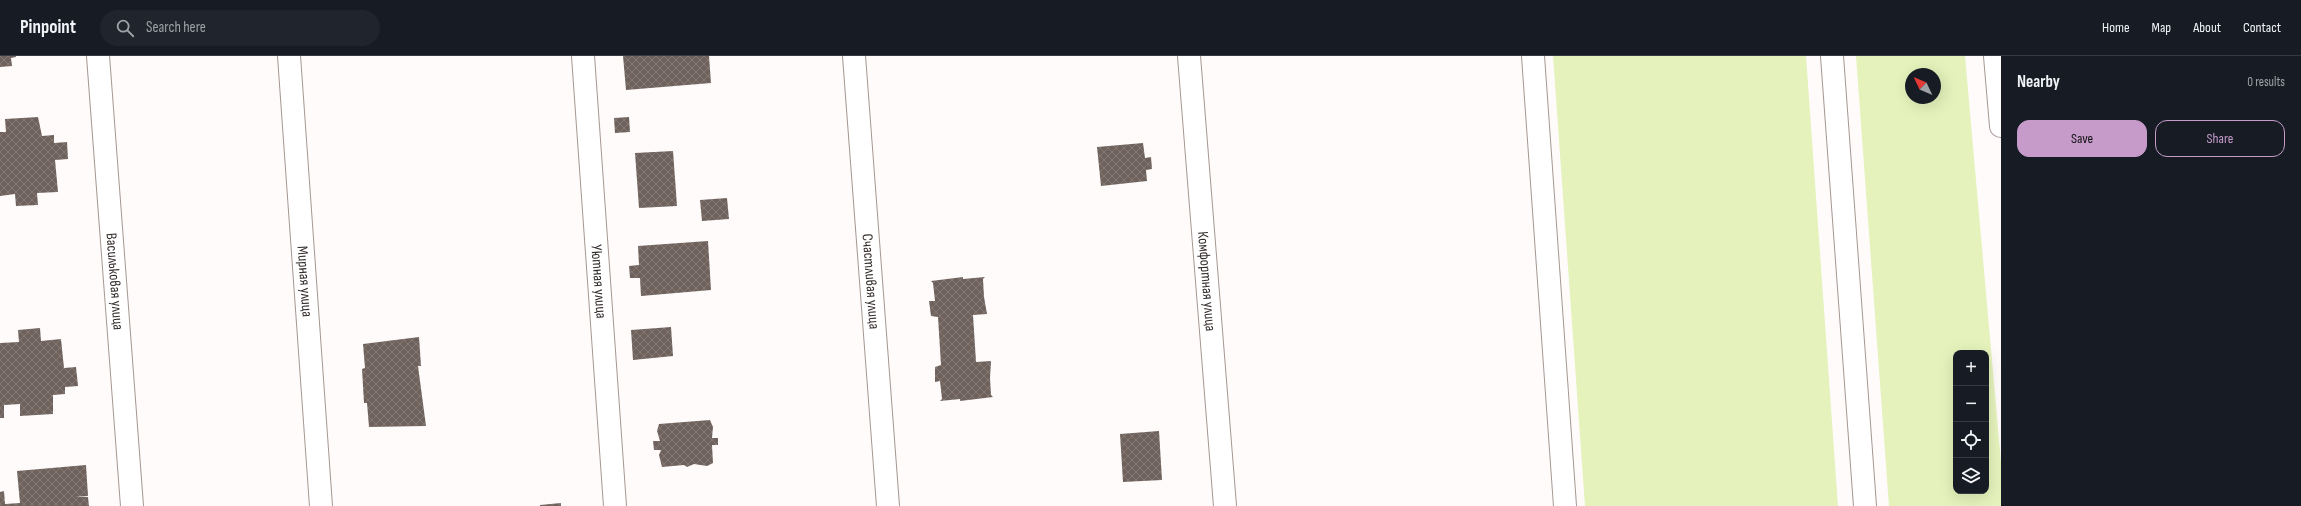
<!DOCTYPE html>
<meta charset="utf-8">
<style>
body{margin:0;font-family:"Sofia Sans Condensed",sans-serif;background:#20242c;color:#f1f3f6}
.controls{position:absolute;right:12px;bottom:12px;display:grid;overflow:hidden;border-radius:8px;box-shadow:0 4px 16px #0002}
.controls button{width:36px;height:36px;display:grid;place-items:center;padding:0;border:0;border-bottom:1px solid #363941;background:#171b24;color:#f1f3f6;font:20px sans-serif}
.compass{position:absolute;left:1905px;top:12px;width:36px;height:36px;border-radius:50%;background:#171b24;box-shadow:0 4px 16px #0002;rotate:314deg}
.list{margin:0;padding:0;list-style:none}
h2{display:flex;justify-content:space-between;align-items:center;height:52px;margin:0;padding:0 16px;font-size:17px}
h2 small{font-size:13px;font-weight:400;color:#9ea1a6}
.actions{display:flex;gap:8px;padding:12px 16px}
.actions a{flex:1;padding:9px 0;border:1px solid #c69bca;border-radius:12px;text-align:center;font-size:14px;color:#c69bca}
.actions .main{background:#c69bca;color:#111}
.icon{flex:none;width:22px;height:22px;fill:none;stroke:currentColor;stroke-width:2;stroke-linecap:round;stroke-linejoin:round}
.map{position:relative;flex:none;width:2001px;height:450px;overflow:hidden}
header{display:flex;align-items:center;gap:24px;box-sizing:border-box;height:56px;padding:0 20px;background:#171b24;border-bottom:1px solid #363941}
header strong{font-size:19px}
nav{display:flex;gap:22px;margin-inline-start:auto;font-size:14px}
.search{width:280px;height:36px;background:#20242c;display:flex;align-items:center;gap:10px;box-sizing:border-box;padding:0 14px;border-radius:22px;color:#9ea1a6;font-size:15px}
main{display:flex}
aside{flex:1;background:#171b24}
.map>svg:first-child{display:block}
.grass{fill:#e5f2bb;fill-rule:evenodd}
.building{fill:url(#building-cross-hatch)}
.lines{fill:none;stroke-linecap:round;stroke-linejoin:round}
.minor-casing{stroke:#a49791;stroke-width:24}
.minor{stroke:#fff;stroke-width:22}
.labels{text-anchor:middle;stroke-width:4;stroke-linejoin:round;paint-order:stroke}
.street-label{font-size:15px;fill:#332d2b;stroke:#fff}
</style>
<header>
<strong>Pinpoint</strong>
<div class="search"><svg class="icon" aria-label="search" viewBox="0 0 24 24"><circle cx="10" cy="10" r="6"/><path d="M15 15l6 6"/></svg>Search here</div>
<nav><a>Home</a><a>Map</a><a>About</a><a>Contact</a></nav>
</header>
<main>
<div class="map">
<svg width="2001" height="450" viewBox="0 0 2001 450">
<defs>
<pattern id="building-cross-hatch" width="8" height="8" patternUnits="userSpaceOnUse"><rect width="8" height="8" fill="#6f625c"/><path d="M0 0l8 8M0 8l8-8" fill="none" stroke="#847a75"/></pattern>
</defs>
<rect width="100%" height="100%" fill="#fefbfa"/>
<path class="grass" d="M 1553,0 L 1806,0 L 1838,450 L 1585,450 Z
M 1856,0 L 1965,0 L 2001,406 L 2001,450 L 1889,450 ZM 1911,18 L 1935,18 L 1935,42 L 1911,42 ZM 1956,297 L 1986,297 L 1986,435 L 1956,435 Z"/>
<path class="building" d="M 0,0 L 16,0 L 16,1 L 11,2 L 12,10 L 0,11 Z
M 623,0 L 709,0 L 711,27 L 626,34 Z
M 38,61 L 42,80 L 54,79 L 54,87 L 67,86 L 68,103 L 55,104 L 58,136 L 37,137 L 38,149 L 16,150 L 15,138 L 0,140 L 0,76 L 6,76 L 5,63 Z
M 629,61 L 630,76 L 615,77 L 614,62 Z
M 1143,87 L 1145,102 L 1151,101 L 1152,113 L 1146,114 L 1147,125 L 1101,130 L 1097,91 Z
M 673,95 L 677,150 L 639,152 L 635,97 Z
M 727,142 L 729,163 L 702,165 L 700,144 Z
M 708,185 L 711,234 L 641,240 L 640,222 L 630,222 L 629,210 L 639,209 L 638,190 Z
M 963,221 L 963,223 L 985,221 L 983,223 L 984,241 L 987,258 L 973,259 L 976,306 L 991,305 L 990,322 L 991,339 L 993,341 L 960,345 L 960,343 L 940,345 L 942,343 L 940,325 L 935,326 L 935,311 L 941,309 L 938,261 L 931,260 L 929,245 L 935,245 L 933,227 L 931,225 Z
M 671,271 L 673,300 L 633,304 L 631,274 Z
M 40,272 L 41,285 L 61,283 L 64,312 L 76,311 L 78,330 L 65,331 L 65,338 L 53,339 L 53,358 L 20,360 L 20,348 L 4,349 L 4,362 L 0,362 L 0,287 L 19,286 L 18,274 Z
M 419,281 L 421,310 L 418,310 L 426,370 L 369,371 L 367,347 L 364,347 L 362,313 L 365,312 L 363,288 Z
M 710,364 L 713,371 L 712,382 L 718,382 L 718,389 L 712,389 L 713,407 L 707,410 L 694,408 L 687,411 L 684,409 L 662,411 L 659,399 L 661,394 L 654,394 L 653,385 L 660,385 L 657,375 L 659,368 Z
M 1159,375 L 1162,424 L 1123,426 L 1120,378 Z
M 86,409 L 88,440 L 75,441 L 88,441 L 89,450 L 0,450 L 0,436 L 4,435 L 5,448 L 20,447 L 17,415 Z
M 561,447 L 561,450 L 540,450 L 540,449 Z"/>
<g class="lines">
<g class="minor-casing">
<g id="minor">
<path id="s1" d="M 98,0 L 132,450"/>
<path id="s2" d="M 289,0 L 321,450"/>
<path id="s3" d="M 583,0 L 615,450"/>
<path id="s4" d="M 854,0 L 888,450"/>
<path id="s5" d="M 1189,0 L 1225,450"/>
<path d="M 1533,0 L 1565,450"/>
<path d="M 1832,0 L 1865,450"/>
<path d="M 1995,0 L 2001,70"/>
</g>
</g>
<use href="#minor" class="minor"/>
</g>
<g class="labels">
<g class="street-label">
<text dy="5" stroke="none"><textPath href="#s1" startOffset="226">Васильковая улица</textPath></text>
<text dy="5" stroke="none"><textPath href="#s2" startOffset="226">Мирная улица</textPath></text>
<text dy="5" stroke="none"><textPath href="#s3" startOffset="226">Уютная улица</textPath></text>
<text dy="5" stroke="none"><textPath href="#s4" startOffset="226">Счастливая улица</textPath></text>
<text dy="5" stroke="none"><textPath href="#s5" startOffset="226">Комфортная улица</textPath></text>
</g>
</g>
</svg>
<div class="controls">
<button>+</button>
<button>−</button>
<button><svg class="icon" aria-label="locate" viewBox="0 0 24 24"><circle cx="12" cy="12" r="6"/><path d="M12 2v4M12 18v4M2 12h4M18 12h4"/></svg></button>
<button><svg class="icon" aria-label="layers" viewBox="0 0 24 24"><path d="M12 4l9 5-9 5-9-5zM3 14l9 5 9-5"/></svg></button>
</div>
<svg class="compass" viewBox="-18 -18 36 36"><path d="M0-13l5 13h-10z" fill="#e53935"/><path d="M0 13l5-13h-10z" fill="#9ea1a6"/></svg>
</div>
<aside>
<h2>Nearby<small>0 results</small></h2>
<ul class="list">
</ul>
<div class="actions"><a class="main">Save</a><a>Share</a></div>
</aside>
</main>
